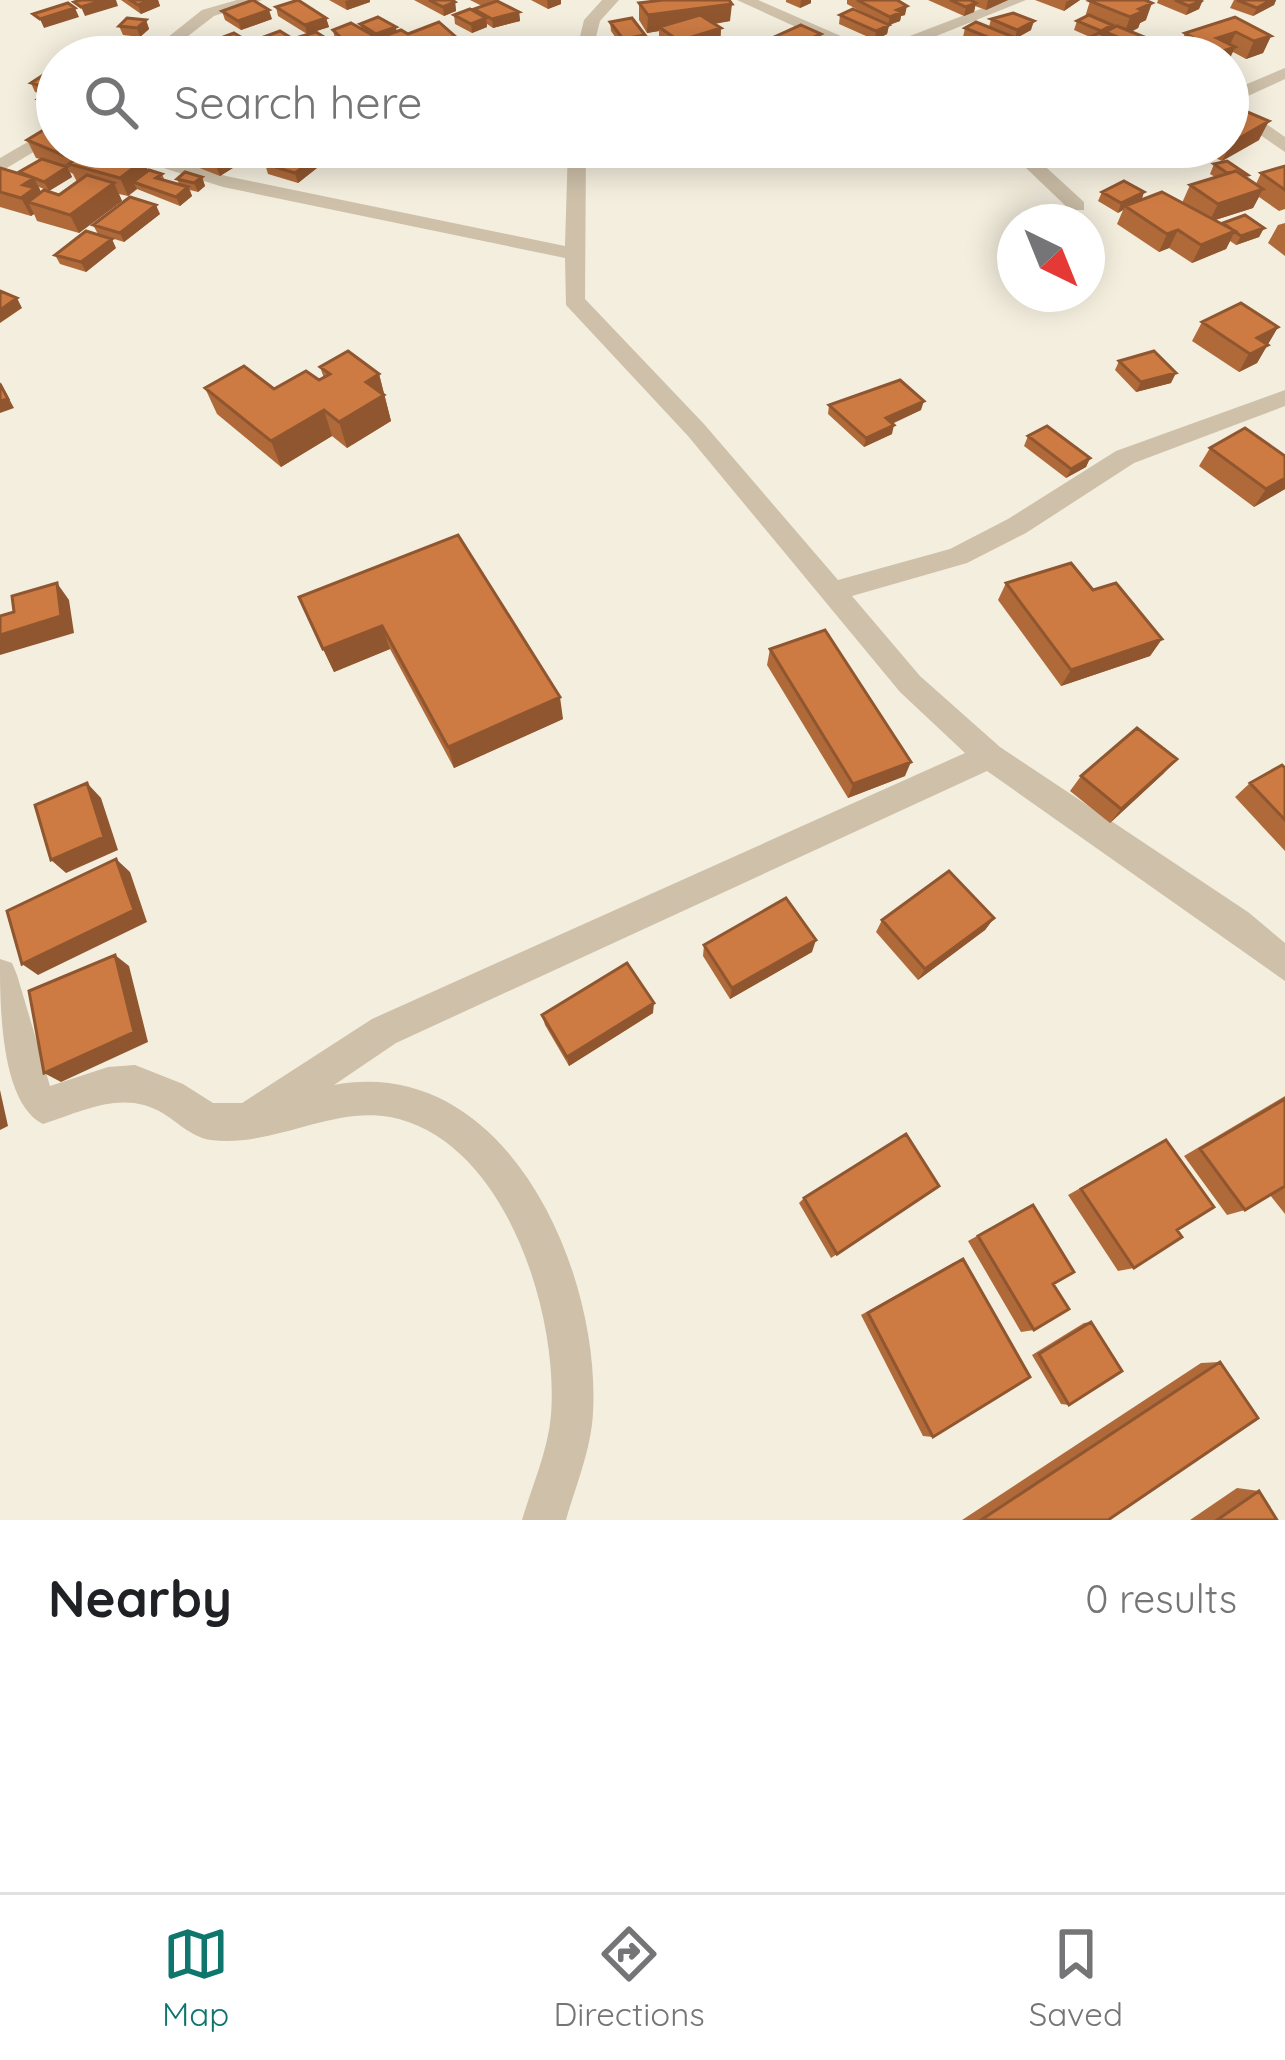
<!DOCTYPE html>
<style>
body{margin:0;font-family:Quicksand,sans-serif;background:#f2f2f2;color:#202124}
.compass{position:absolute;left:997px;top:204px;width:108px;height:108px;border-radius:50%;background:#fff;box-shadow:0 6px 30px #0003;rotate:137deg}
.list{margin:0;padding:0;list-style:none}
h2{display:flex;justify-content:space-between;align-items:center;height:156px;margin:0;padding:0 48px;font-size:51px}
h2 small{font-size:39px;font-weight:400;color:#757577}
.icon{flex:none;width:66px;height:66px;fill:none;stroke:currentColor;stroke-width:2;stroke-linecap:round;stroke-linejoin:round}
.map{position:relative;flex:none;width:1285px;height:1520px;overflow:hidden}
.search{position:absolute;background:#fff;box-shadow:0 6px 30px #0003;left:36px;right:36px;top:36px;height:132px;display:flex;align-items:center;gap:30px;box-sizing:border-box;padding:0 42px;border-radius:66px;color:#757577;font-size:45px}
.sheet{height:372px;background:#fff}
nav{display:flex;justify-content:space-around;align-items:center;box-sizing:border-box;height:168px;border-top:3px solid #e0e0e0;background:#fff;font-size:33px;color:#757577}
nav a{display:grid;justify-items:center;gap:6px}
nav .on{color:#0f766e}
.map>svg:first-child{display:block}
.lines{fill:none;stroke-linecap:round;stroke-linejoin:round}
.minor{fill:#cec0a9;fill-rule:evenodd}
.wall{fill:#b06a3a;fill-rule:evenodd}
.shaded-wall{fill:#90562f}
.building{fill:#cd7b43;stroke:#90562f;stroke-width:3}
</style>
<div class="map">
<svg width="1285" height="1520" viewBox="0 0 1285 1520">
<rect width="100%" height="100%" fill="#f4eede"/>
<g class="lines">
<path class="minor" d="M 237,0 L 262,0 L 214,16 L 161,57 L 143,57 L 202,10 Z
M 602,0 L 619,0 L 600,21 L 591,57 L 575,57 L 584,20 Z
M 737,0 L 758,0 L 873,50 L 1004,0 L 1026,0 L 884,57 L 862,57 Z
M 1285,68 L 1285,79 L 1235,102 L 1285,137 L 1285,152 L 1228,113 L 1228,92 Z
M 57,125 L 57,138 L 0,172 L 0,158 Z
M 98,147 L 127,147 L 226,176 L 565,246 L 568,147 L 586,147 L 585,299 L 704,424 L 838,580 L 950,549 L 1008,519 L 1116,451 L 1285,390 L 1285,406 L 1134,463 L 1026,533 L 967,563 L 852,596 L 920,676 L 1000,747 L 1248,912 L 1285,943 L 1285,981 L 987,771 L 396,1043 L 334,1085 C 506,1053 601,1270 593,1413 C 591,1450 576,1485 566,1520 L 522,1520 C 532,1486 548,1451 551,1415 C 559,1313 505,1139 390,1117 C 331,1106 271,1148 211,1140 C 194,1138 178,1123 164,1114 C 124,1089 84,1111 43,1124 C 0,1103 0,1004 0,959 L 12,963 L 17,975 L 50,1086 L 108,1067 L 135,1065 L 183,1084 L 213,1103 L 242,1103 L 372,1019 L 965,753 L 900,692 L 688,436 L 566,305 L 565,258 L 223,187 Z
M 1004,147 L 1024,147 L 1084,202 L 1084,210 L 1070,210 Z"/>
</g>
<path class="wall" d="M 121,0 L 158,0 L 160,6 L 141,14 Z
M 329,0 L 370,0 L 370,2 L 347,10 Z
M 414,0 L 452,0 L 455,2 L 456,11 L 444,16 Z
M 470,0 L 500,0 L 497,1 L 519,12 L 520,21 L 493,28 L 487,24 L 487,27 L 472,33 L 455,24 L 454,15 L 475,12 L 474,9 L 482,6 Z
M 531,0 L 561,0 L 561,4 L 548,9 Z
M 786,0 L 811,0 L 811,3 L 800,8 L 786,2 Z
M 847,0 L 897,0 L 905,15 L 901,16 L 900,21 L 889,25 L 887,34 L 875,40 L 839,24 L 840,15 L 875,19 L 847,4 Z
M 928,0 L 1008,0 L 986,10 L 975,6 L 974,12 L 964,16 Z
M 1035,0 L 1080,0 L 1064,11 Z
M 1158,0 L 1202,0 L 1199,9 L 1186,15 L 1157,3 Z
M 1234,0 L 1276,0 L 1274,5 L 1253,16 L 1230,8 Z
M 1090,1 L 1146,20 L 1140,23 L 1138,28 L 1131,32 L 1141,46 L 1136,48 L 1157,57 L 1069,57 L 1073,46 L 1090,37 L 1074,30 L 1077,21 L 1085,17 Z
M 639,3 L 730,21 L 715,24 L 721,28 L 720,45 L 692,54 L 699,57 L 629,57 L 626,54 L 625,47 L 623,48 L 611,31 L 610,22 L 664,50 L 664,56 L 671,53 L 659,45 L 659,31 L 647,33 L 639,20 Z
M 276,7 L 326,18 L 329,27 L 307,34 L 278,16 Z
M 222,11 L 272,19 L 241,30 L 225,20 Z
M 1235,17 L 1271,36 L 1263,53 L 1246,59 L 1233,52 L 1228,57 L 1180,57 L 1185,54 L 1178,50 L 1185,33 Z
M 991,19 L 1031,30 L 1016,38 L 1021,50 L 1010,56 L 963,37 L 965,28 L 989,27 Z
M 146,20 L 149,29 L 140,37 L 123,35 L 119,26 Z
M 360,24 L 396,27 L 396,31 L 408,34 L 457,38 L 459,47 L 435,56 L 421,48 L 398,57 L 383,57 L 372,50 L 371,46 L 351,54 L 335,39 L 333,30 L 361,28 Z
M 821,34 L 819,43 L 790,56 L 771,47 L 772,38 Z
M 218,39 L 252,52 L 238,57 L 228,52 L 230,57 L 193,57 L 191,49 L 221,46 Z
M 258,39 L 330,41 L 332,50 L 313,57 L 274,57 L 270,53 L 260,48 Z
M 57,78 L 57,110 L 55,111 L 42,108 L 38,99 L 44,95 L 35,92 L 31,83 Z
M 1228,106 L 1259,140 L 1222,161 L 1191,147 L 1228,147 Z
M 27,140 L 100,147 L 144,160 L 148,171 L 162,174 L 165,181 L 179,184 L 177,179 L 202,177 L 205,186 L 198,192 L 190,190 L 192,196 L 180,206 L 137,189 L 128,196 L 119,194 L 122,201 L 79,233 L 37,221 L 34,214 L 31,216 L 0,207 L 0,168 L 19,173 L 40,159 L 36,158 ZM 70,172 L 73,174 L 77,182 L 59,195 L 41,193 L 39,187 L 49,191 L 72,177 Z
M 132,147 L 259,147 L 260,151 L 220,176 L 181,161 L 177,150 L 160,161 L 133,150 Z
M 283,147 L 293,147 L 322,164 L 298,183 L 268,174 L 265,164 L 286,148 Z
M 1214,164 L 1246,178 L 1256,184 L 1261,173 L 1285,166 L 1285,209 L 1279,211 L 1259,197 L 1253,208 L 1215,220 L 1222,224 L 1264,228 L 1259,237 L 1236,245 L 1230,241 L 1226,249 L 1192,263 L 1169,248 L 1159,252 L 1117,224 L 1123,210 L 1118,213 L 1098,201 L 1102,192 L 1144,192 L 1141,200 L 1182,203 L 1190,185 L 1215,177 L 1210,174 Z
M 160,214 L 124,242 L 98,234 L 93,225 Z
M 1285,223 L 1285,256 L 1268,243 L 1278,225 Z
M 116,248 L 86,272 L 60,264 L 55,255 Z
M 1202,322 L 1278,327 L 1257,363 L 1239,372 L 1192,341 Z
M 1119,361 L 1171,383 L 1136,392 L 1115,370 Z
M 320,367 L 379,374 L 391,421 L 347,448 L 332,436 L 281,467 L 217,414 L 205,388 L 274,389 L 319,380 L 324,378 Z
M 829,405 L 921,410 L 892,424 L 892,434 L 864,447 L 828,414 Z
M 1028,436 L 1090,458 L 1086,467 L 1066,478 L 1024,446 Z
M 1210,448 L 1285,489 L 1254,507 L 1199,466 Z
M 458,535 L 563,719 L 454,768 L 390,649 L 334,672 L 299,597 Z
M 1006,583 L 1162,639 L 1150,656 L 1061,686 L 998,600 Z
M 770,649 L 905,776 L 848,798 L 767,665 Z
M 1285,768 L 1285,851 L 1235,797 L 1250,783 Z
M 1164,773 L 1110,823 L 1070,791 L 1081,776 Z
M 994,918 L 985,930 L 918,980 L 876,932 L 882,920 Z
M 704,945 L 812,952 L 730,999 L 703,956 Z
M 653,1013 L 569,1066 L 545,1025 L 542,1015 Z
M 1285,1096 L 1285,1214 L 1270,1195 L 1245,1210 L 1227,1215 L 1184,1156 Z
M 1166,1140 L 1177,1230 L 1134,1268 L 1118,1271 L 1068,1195 Z
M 939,1186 L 831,1258 L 799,1203 L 804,1198 Z
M 1033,1205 L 1053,1284 L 1034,1330 L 1021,1332 L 968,1241 Z
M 963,1259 L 933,1437 L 923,1436 L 861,1315 L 953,1263 Z
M 1091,1322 L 1069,1405 L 1061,1404 L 1032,1355 L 1084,1323 Z
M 1220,1362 L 1108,1520 L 962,1520 L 1201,1363 Z
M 1237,1488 L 1259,1491 L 1277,1520 L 1190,1520 Z"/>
<path class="shaded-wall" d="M 104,0 L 116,0 L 118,6 L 85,16 L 81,7 Z
M 150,0 L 158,0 L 160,6 L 141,14 L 138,5 Z
M 349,0 L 370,0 L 370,2 L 347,10 L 345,1 Z
M 547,0 L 561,0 L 561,4 L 548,9 Z
M 801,0 L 811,0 L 811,3 L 800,8 Z
M 988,0 L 1008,0 L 986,10 Z
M 1070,0 L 1080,0 L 1064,11 L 1066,2 Z
M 1203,0 L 1199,9 L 1186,15 L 1189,6 Z
M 1271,0 L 1276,0 L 1274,5 L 1253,16 L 1257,8 Z
M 455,2 L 456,11 L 444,16 L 443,7 Z
M 976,3 L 974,12 L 964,16 L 966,7 Z
M 1152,3 L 1146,20 L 1140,23 L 1138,28 L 1124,35 L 1130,17 L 1139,9 Z
M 732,4 L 730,21 L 664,31 L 659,27 L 659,31 L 647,33 L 648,15 Z
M 907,6 L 905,15 L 901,16 L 900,21 L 889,25 L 887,34 L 875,40 L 876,31 L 888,25 L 890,17 L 897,10 Z
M 75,8 L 79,17 L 44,28 L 40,19 Z
M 269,10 L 272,19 L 241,30 L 238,21 Z
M 519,12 L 520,21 L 493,28 L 492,19 Z
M 326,18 L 329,27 L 307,34 L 305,25 Z
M 486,18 L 487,27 L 472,33 L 471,24 Z
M 146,20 L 149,29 L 140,37 L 137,28 Z
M 1034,21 L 1031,30 L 1015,39 L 1017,30 Z
M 396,27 L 397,36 L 378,43 L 376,34 Z
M 721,28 L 720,45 L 679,57 L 679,41 Z
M 1236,32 L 1228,49 L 1217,38 Z
M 821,34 L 819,43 L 790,56 L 791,47 Z
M 645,35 L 645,44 L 623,48 L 623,39 Z
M 288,36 L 291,45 L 269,46 L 270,53 L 268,53 L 266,44 Z
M 374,36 L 376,45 L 370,41 L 371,46 L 351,54 L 349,45 Z
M 1271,36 L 1263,53 L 1246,59 L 1254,41 Z
M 1144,37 L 1141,46 L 1129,52 L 1132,43 Z
M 457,38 L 459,47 L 435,56 L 433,47 Z
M 420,39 L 421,48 L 398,57 L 388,57 L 387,52 Z
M 330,41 L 332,50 L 313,57 L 287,57 Z
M 1023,41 L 1021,50 L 1010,56 L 1012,47 Z
M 249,42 L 252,52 L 237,57 L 234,48 Z
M 1235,47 L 1228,63 L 1228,57 L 1218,57 L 1220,52 Z
M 135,49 L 138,57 L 121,57 Z
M 227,50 L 230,57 L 209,57 Z
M 664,50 L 664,57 L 639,57 Z
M 1269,121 L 1259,140 L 1222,161 L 1231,143 Z
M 87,147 L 100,147 L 105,159 L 73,165 L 70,158 Z
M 155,147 L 176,147 L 177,150 L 160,161 Z
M 231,147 L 259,147 L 260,151 L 220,176 L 213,158 Z
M 337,147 L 358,147 L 339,153 Z
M 320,155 L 322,164 L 298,183 L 295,173 Z
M 144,160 L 151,178 L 133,182 L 137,189 L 128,196 L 120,178 Z
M 67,167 L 72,177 L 49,191 L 44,182 Z
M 202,177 L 205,186 L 198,192 L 194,183 Z
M 34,178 L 43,196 L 28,202 L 34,214 L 31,216 L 21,198 L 23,185 Z
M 114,183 L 122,201 L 79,233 L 70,215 Z
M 188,187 L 192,196 L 180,206 L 176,197 Z
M 1263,189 L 1253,208 L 1209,222 L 1218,204 Z
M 1144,192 L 1141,202 L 1125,206 L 1123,210 L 1118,213 L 1121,203 Z
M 156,205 L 160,214 L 124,242 L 120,233 Z
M 1264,228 L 1259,237 L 1236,245 L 1241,236 Z
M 1178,230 L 1169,248 L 1159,252 L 1167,234 Z
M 1235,231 L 1226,249 L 1192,263 L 1201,245 Z
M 112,239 L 116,248 L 86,272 L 81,262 Z
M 17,298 L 22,308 L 0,323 L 0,310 Z
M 1278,327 L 1257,363 L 1239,372 L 1257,338 Z
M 1176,373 L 1171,383 L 1136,392 L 1141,382 Z
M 379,374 L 391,421 L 347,448 L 339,422 L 366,382 Z
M 0,382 L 14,408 L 0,413 Z
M 924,401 L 921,410 L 884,427 L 886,418 Z
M 324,410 L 332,436 L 281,467 L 271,441 Z
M 894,425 L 892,434 L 864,447 L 866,438 Z
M 1090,458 L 1086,467 L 1066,478 L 1071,469 Z
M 1285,478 L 1285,489 L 1254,507 L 1266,489 Z
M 57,583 L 69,600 L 74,633 L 0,655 L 0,635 Z
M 382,626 L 390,649 L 334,672 L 323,649 Z
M 1162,639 L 1150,656 L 1061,686 L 1071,670 Z
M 560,697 L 563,719 L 454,768 L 448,747 Z
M 1177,759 L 1164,773 L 1110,823 L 1121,809 Z
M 911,762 L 905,776 L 848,798 L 853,784 Z
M 87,783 L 101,798 L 118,850 L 66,873 L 51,860 Z
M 116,859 L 130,872 L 147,922 L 38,975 L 22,964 Z
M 994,918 L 985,930 L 918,980 L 925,969 Z
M 816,940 L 812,952 L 730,999 L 732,988 Z
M 115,955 L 129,966 L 148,1042 L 61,1082 L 44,1073 Z
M 654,1003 L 653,1013 L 569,1066 L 567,1057 Z
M 0,1090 L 8,1126 L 0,1130 Z"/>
<path class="building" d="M 81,0 L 104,0 L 81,7 L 74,2 Z
M 130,0 L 150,0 L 138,5 Z
M 253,0 L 269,10 L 238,21 L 222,11 Z
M 298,0 L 326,18 L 305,25 L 276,7 Z
M 429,0 L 452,0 L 455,2 L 443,7 Z
M 663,0 L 729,0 L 732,4 L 648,15 L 639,3 Z
M 857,0 L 897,0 L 907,6 L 897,10 L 902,12 L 890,17 Z
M 950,0 L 970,0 L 976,3 L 966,7 Z
M 1094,0 L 1145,0 L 1152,3 L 1139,9 L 1144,11 L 1130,17 L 1090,1 Z
M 1175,0 L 1203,0 L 1189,6 Z
M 1237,0 L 1271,0 L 1257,8 Z
M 497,1 L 519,12 L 492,19 L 474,9 Z
M 68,3 L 75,8 L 40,19 L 33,14 Z
M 470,9 L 486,18 L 471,24 L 454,15 Z
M 853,9 L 889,25 L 876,31 L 840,15 Z
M 1013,13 L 1034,21 L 1017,30 L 991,19 Z
M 700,15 L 721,28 L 679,41 L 659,27 Z
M 1089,15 L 1112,25 L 1101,31 L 1077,21 Z
M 378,17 L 396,27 L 376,34 L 360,24 Z
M 1235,17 L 1271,36 L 1254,41 L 1236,32 L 1217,38 L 1235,47 L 1220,52 L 1185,33 Z
M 127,18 L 146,20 L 137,28 L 119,26 Z
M 632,18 L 645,35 L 623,39 L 610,22 Z
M 439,22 L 457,38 L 433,47 L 420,39 L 387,52 L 370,41 L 401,30 L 408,34 Z
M 976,22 L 1023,41 L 1012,47 L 965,28 Z
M 351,23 L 374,36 L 349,45 L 333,30 Z
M 801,25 L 821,34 L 791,47 L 772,38 Z
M 1117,26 L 1144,37 L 1132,43 L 1105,32 Z
M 280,31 L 288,36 L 266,44 L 258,39 Z
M 316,32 L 330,41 L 287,57 L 269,46 Z
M 234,33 L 249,42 L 234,48 L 218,39 Z
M 1099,33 L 1157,57 L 1099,57 L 1073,46 Z
M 650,39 L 664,50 L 639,57 L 625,45 Z
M 105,41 L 135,49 L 121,57 L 102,57 L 85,52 Z
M 212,41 L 227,50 L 209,57 L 203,57 L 191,49 Z
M 729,46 L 741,57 L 706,57 L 702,53 Z
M 557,48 L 567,50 L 563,57 L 552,57 Z
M 679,49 L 699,57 L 661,57 Z
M 1190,52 L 1201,57 L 1179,57 Z
M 45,74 L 57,78 L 57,98 L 51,102 L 38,99 L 53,89 L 31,83 Z
M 1231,105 L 1269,121 L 1231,143 L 1228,142 L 1228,106 Z
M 52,125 L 57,127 L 57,147 L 87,147 L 70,158 L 27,140 Z
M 93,147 L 96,147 L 144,160 L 120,178 L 69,164 Z
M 185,147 L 231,147 L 213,158 Z
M 288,147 L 293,147 L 320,155 L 295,173 L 265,164 Z
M 42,159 L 67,167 L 44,182 L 19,172 Z
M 1227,161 L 1248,175 L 1244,176 L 1236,171 L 1227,173 L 1214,164 Z
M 1285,166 L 1285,190 L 1261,173 Z
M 0,168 L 34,178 L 23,185 L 35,188 L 21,198 L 0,192 Z
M 149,170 L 162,174 L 156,178 L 188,187 L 176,197 L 133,182 Z
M 1236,171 L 1263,189 L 1218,204 L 1190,185 Z
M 185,172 L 202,177 L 194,183 L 177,179 Z
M 87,175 L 114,183 L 70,215 L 28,202 L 44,190 L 59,195 Z
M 1124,181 L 1144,192 L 1121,203 L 1102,192 Z
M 1162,192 L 1235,231 L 1201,245 L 1178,230 L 1167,234 L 1125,206 Z
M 130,197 L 156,205 L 120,233 L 93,225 Z
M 1245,215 L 1264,228 L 1241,236 L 1223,223 Z
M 86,231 L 112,239 L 81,262 L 55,255 Z
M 0,291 L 17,298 L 0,310 Z
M 1241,303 L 1278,327 L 1257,338 L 1268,345 L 1250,354 L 1202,322 Z
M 348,351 L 379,374 L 366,382 L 384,395 L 339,422 L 324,410 L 271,441 L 205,388 L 244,366 L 274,389 L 306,371 L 319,380 L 330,374 L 320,367 Z
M 1154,351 L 1176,373 L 1141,382 L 1119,361 Z
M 900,380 L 924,401 L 886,418 L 894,425 L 866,438 L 829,405 Z
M 0,384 L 8,399 L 0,401 Z
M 1047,426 L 1090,458 L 1071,469 L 1028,436 Z
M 1245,428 L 1285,456 L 1285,478 L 1266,489 L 1210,448 Z
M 458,535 L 560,697 L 448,747 L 382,626 L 323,649 L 299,597 Z
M 1071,563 L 1093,590 L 1116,583 L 1162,639 L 1071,670 L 1006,583 Z
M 57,583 L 61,616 L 0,635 L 0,616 L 14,612 L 12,596 Z
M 825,630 L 911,762 L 853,784 L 770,649 Z
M 1137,728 L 1177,759 L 1121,809 L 1081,776 Z
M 1282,765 L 1285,768 L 1285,820 L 1250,783 Z
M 87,783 L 104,837 L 51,860 L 35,805 Z
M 116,859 L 134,910 L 22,964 L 7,911 Z
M 949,871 L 994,918 L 925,969 L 882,920 Z
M 786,898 L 816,940 L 732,988 L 704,945 Z
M 115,955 L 134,1032 L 44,1073 L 29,991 Z
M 627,963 L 654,1003 L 567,1057 L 542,1015 Z
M 1285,1099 L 1285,1186 L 1245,1210 L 1200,1149 Z
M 906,1134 L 939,1186 L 837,1254 L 804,1198 Z
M 1166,1140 L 1214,1207 L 1177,1230 L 1182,1237 L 1134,1268 L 1081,1189 Z
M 1033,1205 L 1074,1272 L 1053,1284 L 1069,1309 L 1034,1330 L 978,1236 Z
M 963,1259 L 1030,1377 L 933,1437 L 868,1313 Z
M 1091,1322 L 1122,1371 L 1069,1405 L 1039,1354 Z
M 1220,1362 L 1258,1418 L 1108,1520 L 981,1520 Z
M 1259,1491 L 1277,1520 L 1217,1520 Z"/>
</svg>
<svg class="compass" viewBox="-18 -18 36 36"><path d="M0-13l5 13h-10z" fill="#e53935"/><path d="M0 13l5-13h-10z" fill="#757577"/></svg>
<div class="search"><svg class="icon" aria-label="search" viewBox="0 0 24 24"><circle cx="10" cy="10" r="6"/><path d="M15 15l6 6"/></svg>Search here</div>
</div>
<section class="sheet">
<h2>Nearby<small>0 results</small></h2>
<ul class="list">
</ul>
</section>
<nav>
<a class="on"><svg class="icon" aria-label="map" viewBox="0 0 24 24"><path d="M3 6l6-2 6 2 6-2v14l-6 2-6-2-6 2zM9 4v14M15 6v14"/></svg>Map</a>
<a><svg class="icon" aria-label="directions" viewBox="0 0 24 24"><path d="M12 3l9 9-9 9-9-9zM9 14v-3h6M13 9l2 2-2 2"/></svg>Directions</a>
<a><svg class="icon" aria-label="saved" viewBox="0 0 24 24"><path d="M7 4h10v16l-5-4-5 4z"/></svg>Saved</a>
</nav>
